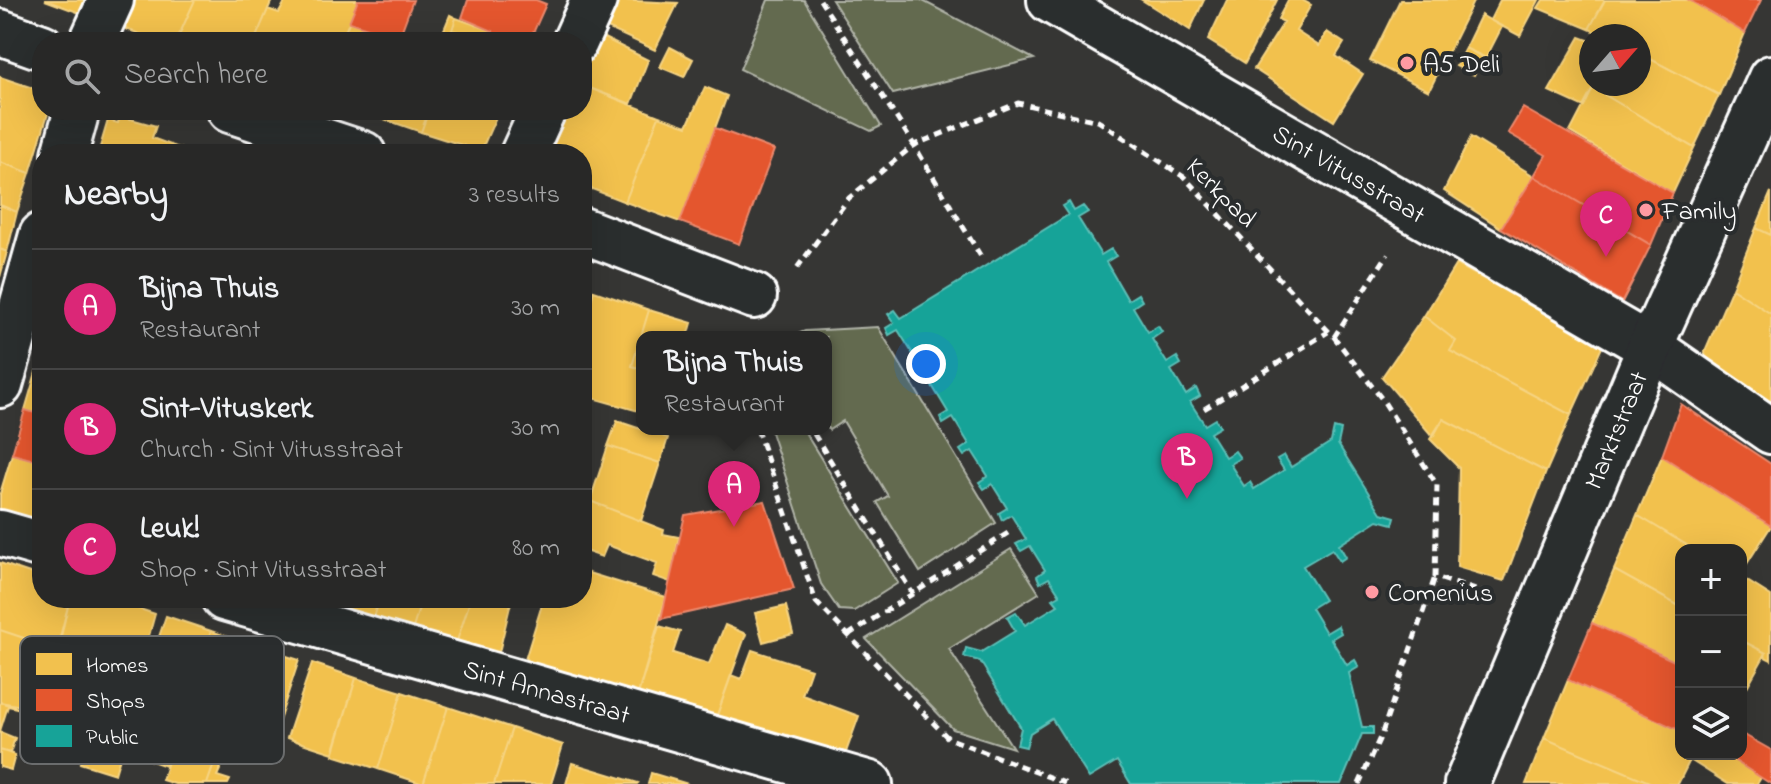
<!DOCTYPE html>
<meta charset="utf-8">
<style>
body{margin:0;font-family:"Indie Flower",sans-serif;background:#343433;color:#f1f3f6}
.controls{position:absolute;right:24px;bottom:24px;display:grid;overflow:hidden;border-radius:16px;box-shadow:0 8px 32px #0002}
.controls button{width:72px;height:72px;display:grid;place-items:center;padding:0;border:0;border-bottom:2px solid #444;background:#282827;color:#f1f3f6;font:40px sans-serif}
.compass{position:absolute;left:1579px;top:24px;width:72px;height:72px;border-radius:50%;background:#282827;box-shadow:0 8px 32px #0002;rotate:62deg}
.you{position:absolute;left:926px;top:364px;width:28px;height:28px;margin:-20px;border:6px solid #fff;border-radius:50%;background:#1a73e8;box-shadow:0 0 0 12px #1a73e833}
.badge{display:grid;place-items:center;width:52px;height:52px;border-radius:50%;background:#db2777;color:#fff;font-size:26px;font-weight:700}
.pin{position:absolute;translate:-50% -66px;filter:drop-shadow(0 2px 4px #0008)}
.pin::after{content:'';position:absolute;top:42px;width:28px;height:24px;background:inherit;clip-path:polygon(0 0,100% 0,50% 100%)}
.popup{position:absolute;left:636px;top:331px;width:196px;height:104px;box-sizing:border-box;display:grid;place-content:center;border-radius:16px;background:#282827;filter:drop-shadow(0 2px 6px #0005);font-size:26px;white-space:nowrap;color:#a5a6a7}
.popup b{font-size:30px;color:#f1f3f6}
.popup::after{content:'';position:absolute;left:50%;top:100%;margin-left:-16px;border:16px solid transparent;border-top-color:#282827}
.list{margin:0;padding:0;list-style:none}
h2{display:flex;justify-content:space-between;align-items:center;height:104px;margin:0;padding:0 32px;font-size:34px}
h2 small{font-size:26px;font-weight:400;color:#a5a6a7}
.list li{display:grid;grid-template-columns:52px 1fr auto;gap:24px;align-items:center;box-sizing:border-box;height:120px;padding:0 32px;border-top:2px solid #444}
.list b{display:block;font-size:30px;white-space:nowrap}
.list p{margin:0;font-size:26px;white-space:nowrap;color:#a5a6a7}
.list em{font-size:26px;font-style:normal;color:#a5a6a7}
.icon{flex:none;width:44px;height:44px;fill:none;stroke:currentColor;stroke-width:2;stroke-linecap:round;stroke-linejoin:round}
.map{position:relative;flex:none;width:1771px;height:784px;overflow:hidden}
.search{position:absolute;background:#282827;box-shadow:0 8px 32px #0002;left:32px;top:32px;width:560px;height:88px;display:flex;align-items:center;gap:20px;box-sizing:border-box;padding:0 28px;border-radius:32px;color:#a5a6a7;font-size:30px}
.panel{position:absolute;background:#282827;box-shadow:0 8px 32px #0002;left:32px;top:144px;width:560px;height:464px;border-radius:32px}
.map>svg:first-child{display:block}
.green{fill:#636a50;stroke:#b1b4a8;stroke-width:2}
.homes{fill:#f2c14e;stroke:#f6d483;stroke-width:2}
.shops{fill:#e4572e;stroke:#ec896d;stroke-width:2}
.public{fill:#17a398;stroke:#5dbfb7;stroke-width:2}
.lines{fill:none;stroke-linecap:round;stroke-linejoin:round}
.minor-casing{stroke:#fff;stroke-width:50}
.path{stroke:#fff;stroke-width:5;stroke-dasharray:8 6;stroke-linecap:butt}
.minor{stroke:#2a2d2e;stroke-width:44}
.poi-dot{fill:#ff9aa2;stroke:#2a2d2e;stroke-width:3}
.labels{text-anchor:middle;stroke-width:8;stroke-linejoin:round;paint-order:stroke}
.poi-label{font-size:26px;fill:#fff;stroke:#2a2d2e;text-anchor:start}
.street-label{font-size:26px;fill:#fff;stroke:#2a2d2e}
.key{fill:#2a2d2e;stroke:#6a6c6d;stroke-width:2}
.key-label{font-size:22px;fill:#fff}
</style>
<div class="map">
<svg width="1771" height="784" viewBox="0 0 1771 784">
<rect width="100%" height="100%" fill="#363634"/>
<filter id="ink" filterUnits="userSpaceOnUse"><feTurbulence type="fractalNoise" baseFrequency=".0125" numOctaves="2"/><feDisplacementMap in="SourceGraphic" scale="16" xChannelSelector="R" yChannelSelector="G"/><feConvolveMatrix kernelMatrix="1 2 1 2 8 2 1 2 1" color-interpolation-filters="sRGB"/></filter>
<g filter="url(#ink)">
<path class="green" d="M 768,0 L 804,0 L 881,126 L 871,131 L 740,69 Z
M 832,0 L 921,0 L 1034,59 L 893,94 Z
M 878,327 L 996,523 L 920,572 L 877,502 L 888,496 L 843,421 L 829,430 L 826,425 L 826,337 L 790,337 L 805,331 Z
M 770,429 L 815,429 L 806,434 L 898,583 L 854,611 L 839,610 L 821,584 Z
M 1011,549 L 1039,593 L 949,649 L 1013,748 L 953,729 L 866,639 Z"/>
<path class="homes" d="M 45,0 L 94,0 L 88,16 Z
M 129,0 L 195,0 L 176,42 L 163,42 L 117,26 Z
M 195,0 L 272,0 L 254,42 L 176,42 Z
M 286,0 L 358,0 L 341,42 L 254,42 L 268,9 L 279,13 Z
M 615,0 L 678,3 L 655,50 L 603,26 Z
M 1142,0 L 1204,0 L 1190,30 Z
M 1227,0 L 1277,0 L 1245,63 L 1208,40 Z
M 1288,0 L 1302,0 L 1311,5 L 1296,31 L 1319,46 L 1327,32 L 1344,43 L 1336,56 L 1363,74 L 1334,121 L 1254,69 L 1284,22 L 1278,19 Z
M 1400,0 L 1474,0 L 1429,91 L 1370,61 Z
M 1500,0 L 1539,0 L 1520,36 L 1490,20 Z
M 1543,0 L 1605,0 L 1589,29 L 1538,8 Z
M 1605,0 L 1689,0 L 1745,33 L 1719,95 L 1639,53 L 1639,36 L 1605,36 L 1589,29 Z
M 450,15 L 456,18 L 452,30 L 459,32 L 455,42 L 439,42 Z
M 1481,15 L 1502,27 L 1486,58 L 1465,48 Z
M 456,18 L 493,31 L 489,42 L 455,42 L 459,32 L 452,30 Z
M 349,22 L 399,38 L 402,31 L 435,42 L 341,42 Z
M 598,35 L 648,60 L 631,104 L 582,85 L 582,73 Z
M 1580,37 L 1591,41 L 1591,84 L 1639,84 L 1639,53 L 1719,95 L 1694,148 L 1593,88 L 1584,107 L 1549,91 Z
M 670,47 L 693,59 L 684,77 L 660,67 Z
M 1465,48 L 1483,57 L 1474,75 L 1456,66 Z
M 0,77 L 42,91 L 42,110 L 49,110 L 30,173 L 0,162 Z
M 582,85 L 659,116 L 625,202 L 582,185 L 582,154 L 549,154 L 567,110 L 582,110 Z
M 705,87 L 727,96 L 680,222 L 625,202 L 659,116 L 687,126 Z
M 1593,88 L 1694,148 L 1673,193 L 1570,132 Z
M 358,110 L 429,110 L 421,132 Z
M 429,110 L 499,110 L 481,151 L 421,132 Z
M 120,116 L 156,126 L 152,138 L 195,154 L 98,154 L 108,120 L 118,123 Z
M 1471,137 L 1534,176 L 1501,228 L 1444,191 Z
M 0,162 L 30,173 L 17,212 L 0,205 Z
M 1771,192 L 1771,235 L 1756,228 Z
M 0,205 L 17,212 L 7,252 L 0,249 Z
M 1756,228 L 1771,235 L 1771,314 L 1732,288 Z
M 0,249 L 7,252 L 0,277 Z
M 1456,264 L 1502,289 L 1503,285 L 1603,345 L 1571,415 L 1450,351 L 1456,341 L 1424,316 Z
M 582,287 L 594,291 L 582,330 Z
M 1732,288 L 1771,314 L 1771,408 L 1706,365 L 1705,351 Z
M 594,291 L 649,310 L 632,366 L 642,369 L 642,412 L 582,395 L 582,330 Z
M 649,310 L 692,323 L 688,337 L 642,337 L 642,369 L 632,366 Z
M 1424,316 L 1456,341 L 1450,351 L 1571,415 L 1546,472 L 1443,419 L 1433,437 L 1382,377 Z
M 39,362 L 42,363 L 42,415 L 25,410 Z
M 1443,419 L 1546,472 L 1504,581 L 1457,567 L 1459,468 L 1430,439 Z
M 617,421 L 668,438 L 660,463 L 608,446 Z
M 608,446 L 660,463 L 641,521 L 590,501 Z
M 12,454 L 42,462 L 42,526 L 0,513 L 0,494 Z
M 1662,456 L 1771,526 L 1741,573 L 1741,550 L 1695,550 L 1637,515 Z
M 590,501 L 664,530 L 663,534 L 679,537 L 670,582 L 653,576 L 657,563 L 607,545 L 602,557 L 582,550 L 582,520 Z
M 1637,515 L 1695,550 L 1681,550 L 1681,607 L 1614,570 Z
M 0,563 L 42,577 L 42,598 L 70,598 L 57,649 L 0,630 Z
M 1614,570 L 1681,607 L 1681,664 L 1592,623 Z
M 582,571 L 666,597 L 633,711 L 520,676 L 544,598 L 582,598 Z
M 1741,577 L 1771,596 L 1771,660 L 1765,657 L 1766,653 L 1741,640 Z
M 70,598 L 106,598 L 155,614 L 136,683 L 99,672 L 101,664 L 58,649 Z
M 332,598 L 379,598 L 370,629 L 327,616 Z
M 380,598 L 422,598 L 409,642 L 373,621 Z
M 422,598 L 471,598 L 452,656 L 409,642 Z
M 471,598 L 512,598 L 495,669 L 452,656 Z
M 786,606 L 793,634 L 763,642 L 755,613 Z
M 166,616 L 211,631 L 166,766 L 143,758 L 163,697 L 141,690 Z
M 725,625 L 746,634 L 710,735 L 633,711 L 659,626 L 680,632 L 673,653 L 709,664 Z
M 0,630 L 63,651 L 44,710 L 0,702 Z
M 211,631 L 255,646 L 207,784 L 175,784 L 162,780 L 171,752 L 192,759 L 209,712 L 186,705 Z
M 1741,640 L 1766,653 L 1742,696 L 1741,696 Z
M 255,646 L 299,660 L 275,733 L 251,725 L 238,766 L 224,761 L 217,776 L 230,780 L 228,784 L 207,784 Z
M 752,650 L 811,669 L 802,695 L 859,716 L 841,766 L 710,735 L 731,675 L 741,679 Z
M 312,663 L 356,678 L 333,753 L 287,738 Z
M 99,672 L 136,683 L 119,735 L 83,724 Z
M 356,678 L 402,692 L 378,769 L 333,755 Z
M 1568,680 L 1681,731 L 1681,754 L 1724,754 L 1762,776 L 1757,784 L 1728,784 L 1690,760 L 1678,784 L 1654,784 L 1544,738 Z
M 402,692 L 448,707 L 423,784 L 378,769 Z
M 0,702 L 21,709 L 8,706 L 0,731 Z
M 448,707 L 512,728 L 494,784 L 423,784 Z
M 512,728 L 563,745 L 551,784 L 494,784 Z
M 0,732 L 15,738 L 10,753 L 0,750 Z
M 87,737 L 123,747 L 115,774 L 80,763 Z
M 1544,738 L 1654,784 L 1526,784 Z
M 0,750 L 15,755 L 11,770 L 0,767 Z
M 572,763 L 638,783 L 637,784 L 566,784 Z
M 651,773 L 688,784 L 648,784 Z"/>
<path class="shops" d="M 358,0 L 413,0 L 399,38 L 349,22 Z
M 468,0 L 536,0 L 546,4 L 529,42 L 489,42 L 493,31 L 462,18 Z
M 1689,0 L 1761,0 L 1745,33 Z
M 1523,108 L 1673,193 L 1651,245 L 1534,176 L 1546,155 L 1508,133 Z
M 715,128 L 774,150 L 739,244 L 680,222 Z
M 1534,176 L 1651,245 L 1622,302 L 1501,228 Z
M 1681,404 L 1771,464 L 1771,526 L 1662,456 Z
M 25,410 L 42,415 L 42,462 L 12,454 Z
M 765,501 L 794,589 L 661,619 L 685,515 Z
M 1592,623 L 1681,664 L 1681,731 L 1568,680 Z
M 1741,733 L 1771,750 L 1771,784 L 1724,754 L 1741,754 Z"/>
<path class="public" d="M 1069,202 L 1074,211 L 1083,206 L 1088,212 L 1078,218 L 1101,255 L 1111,249 L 1116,256 L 1106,262 L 1128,300 L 1138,294 L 1142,301 L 1133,307 L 1148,332 L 1158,326 L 1162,332 L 1152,339 L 1167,363 L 1177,357 L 1181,364 L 1171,370 L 1186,395 L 1196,388 L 1200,396 L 1190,402 L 1205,425 L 1215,419 L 1220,427 L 1210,433 L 1225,457 L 1235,451 L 1240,458 L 1230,464 L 1244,486 L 1250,482 L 1254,489 L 1284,470 L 1277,459 L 1284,455 L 1291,467 L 1331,442 L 1334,428 L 1341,430 L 1338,444 L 1381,513 L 1395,517 L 1393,524 L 1378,520 L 1339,545 L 1346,557 L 1340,561 L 1332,549 L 1303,566 L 1324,600 L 1311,608 L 1326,633 L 1338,626 L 1341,633 L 1331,639 L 1347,665 L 1355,660 L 1359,667 L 1349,673 L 1362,727 L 1373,727 L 1373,734 L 1362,734 L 1341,784 L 1131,784 L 1117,761 L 1089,778 L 1052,719 L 1030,733 L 1026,747 L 1017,745 L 1021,728 L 980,661 L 964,657 L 966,648 L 981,652 L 1015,631 L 1007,617 L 1016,612 L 1025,625 L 1058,605 L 1053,599 L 1060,595 L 1049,578 L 1040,583 L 1037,576 L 1045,570 L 1030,546 L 1021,551 L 1016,544 L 1026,539 L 1011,515 L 1002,520 L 999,513 L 1007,508 L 992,484 L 984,489 L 979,482 L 988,476 L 972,451 L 964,456 L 960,450 L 969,444 L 953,418 L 943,424 L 940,417 L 948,412 L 925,374 L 916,379 L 912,373 L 921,367 L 898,330 L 889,335 L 886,328 L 894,323 L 888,314 L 895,310 L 901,318 L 1068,215 L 1062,206 Z"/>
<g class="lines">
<g class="minor-casing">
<g id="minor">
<path id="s1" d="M 1050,0 L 1650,347 L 1771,431"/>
<path d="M 0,32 L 42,47"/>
<path d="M 92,42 L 111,0"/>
<path d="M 575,42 L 594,0"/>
<path d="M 230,110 L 363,154"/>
<path d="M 65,154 L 77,110"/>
<path d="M 523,154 L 543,110"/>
<path d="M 582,230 L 754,296"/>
<path d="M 0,385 L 42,235"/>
<path d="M 0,533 L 42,545"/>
<path id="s2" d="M 224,598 L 870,784"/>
<path id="s3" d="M 1467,784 L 1650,347 L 1771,78"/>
</g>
</g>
<path class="path" d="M 820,0 L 914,145 L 983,260
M 797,268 L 849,198 L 914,145 L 1018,103 L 1098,121 L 1184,177 L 1334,337 L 1382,399 L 1437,485 L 1435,577 L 1491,595
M 1334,337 L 1388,254
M 1204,409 L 1328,332
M 757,429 L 816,602 L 948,738 L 1067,784
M 814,434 L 913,594
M 848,635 L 1008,533
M 1359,784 L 1382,733 L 1435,577"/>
<use href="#minor" class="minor"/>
</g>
</g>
<g class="poi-dot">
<circle cx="1407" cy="63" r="8"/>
<circle cx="1646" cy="210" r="8"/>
<circle cx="1372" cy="592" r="8"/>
</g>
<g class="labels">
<g class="poi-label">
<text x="1423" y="72">A5 Deli</text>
<text x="1662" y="219">Family</text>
<text x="1388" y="601">Comenius</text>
</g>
<g class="street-label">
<text dy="9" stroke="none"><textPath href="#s1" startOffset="346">Sint Vitusstraat</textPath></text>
<text transform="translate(1222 192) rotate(45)" y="9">Kerkpad</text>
<text dy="9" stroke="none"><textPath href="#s3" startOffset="384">Marktstraat</textPath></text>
<text dy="9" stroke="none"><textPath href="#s2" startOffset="336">Sint Annastraat</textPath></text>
</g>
</g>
<rect x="20" y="636" width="264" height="128" rx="12" class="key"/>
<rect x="36" y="653" width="36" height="22" fill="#f2c14e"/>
<rect x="36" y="689" width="36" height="22" fill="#e4572e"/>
<rect x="36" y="725" width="36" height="22" fill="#17a398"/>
<g class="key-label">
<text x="86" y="672">Homes</text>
<text x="86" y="708">Shops</text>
<text x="86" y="744">Public</text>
</g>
</svg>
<div class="controls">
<button>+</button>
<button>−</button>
<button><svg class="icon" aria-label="layers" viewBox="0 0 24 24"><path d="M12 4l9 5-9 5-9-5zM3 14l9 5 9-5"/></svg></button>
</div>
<svg class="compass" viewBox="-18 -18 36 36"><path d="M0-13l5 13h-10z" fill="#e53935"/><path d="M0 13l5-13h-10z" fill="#a5a6a7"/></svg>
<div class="you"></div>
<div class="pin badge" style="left:734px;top:527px">A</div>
<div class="popup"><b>Bijna Thuis</b>Restaurant</div>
<div class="pin badge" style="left:1187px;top:499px">B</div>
<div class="pin badge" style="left:1606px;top:257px">C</div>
<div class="search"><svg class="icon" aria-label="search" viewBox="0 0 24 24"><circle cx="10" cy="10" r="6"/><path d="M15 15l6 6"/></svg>Search here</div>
<section class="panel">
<h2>Nearby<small>3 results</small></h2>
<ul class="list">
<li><span class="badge">A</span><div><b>Bijna Thuis</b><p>Restaurant</p></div><em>30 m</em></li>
<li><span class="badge">B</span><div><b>Sint-Vituskerk</b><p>Church · Sint Vitusstraat</p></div><em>30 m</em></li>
<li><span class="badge">C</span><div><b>Leuk!</b><p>Shop · Sint Vitusstraat</p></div><em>80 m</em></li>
</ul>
</section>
</div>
